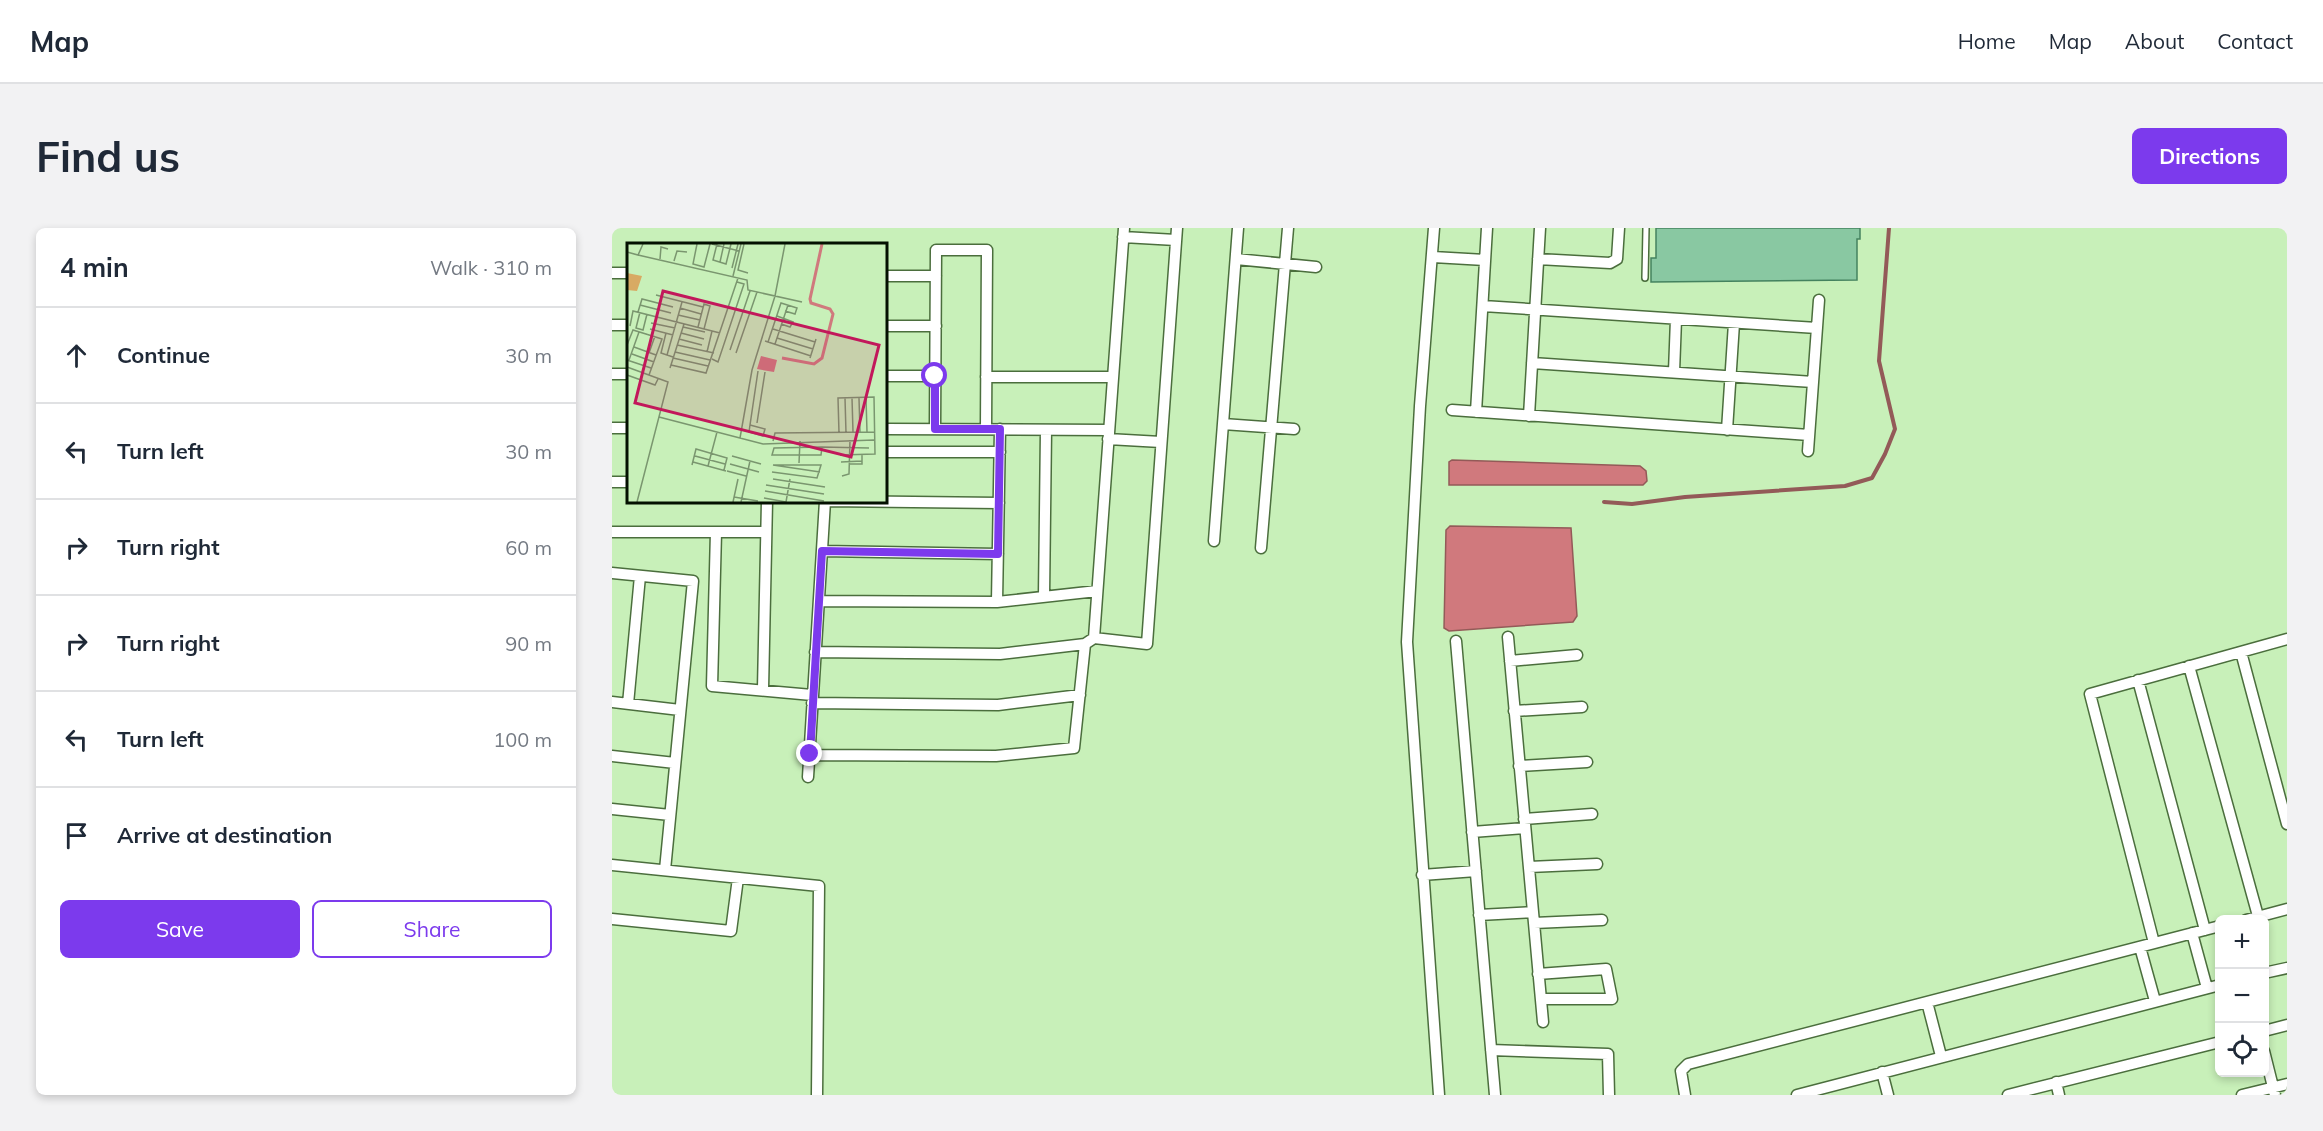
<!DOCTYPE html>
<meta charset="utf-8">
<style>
body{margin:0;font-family:Mulish,sans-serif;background:#f2f2f3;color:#1f2937}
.controls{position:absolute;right:18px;bottom:18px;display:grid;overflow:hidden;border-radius:9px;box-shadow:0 3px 9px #0003}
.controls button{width:54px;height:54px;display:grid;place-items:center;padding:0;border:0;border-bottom:2px solid #e0e1e3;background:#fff;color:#1f2937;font:30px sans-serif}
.stop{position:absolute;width:18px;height:18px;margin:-14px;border:4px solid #7c3aed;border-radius:50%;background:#fff}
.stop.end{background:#7c3aed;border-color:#fff;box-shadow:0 2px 6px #0008}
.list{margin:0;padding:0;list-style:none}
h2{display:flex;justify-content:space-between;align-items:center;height:78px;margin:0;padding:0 24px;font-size:26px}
h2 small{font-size:20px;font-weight:400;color:#747a83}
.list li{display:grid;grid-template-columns:39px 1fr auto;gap:18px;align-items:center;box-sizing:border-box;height:96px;padding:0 24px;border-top:2px solid #e0e1e3}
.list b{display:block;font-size:22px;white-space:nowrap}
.list em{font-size:20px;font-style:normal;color:#747a83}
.actions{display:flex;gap:12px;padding:18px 24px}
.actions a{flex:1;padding:14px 0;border:2px solid #7c3aed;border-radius:9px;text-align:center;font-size:21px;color:#7c3aed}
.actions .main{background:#7c3aed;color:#fff}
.icon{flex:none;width:33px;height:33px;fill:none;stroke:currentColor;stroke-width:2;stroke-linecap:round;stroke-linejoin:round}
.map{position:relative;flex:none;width:1675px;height:867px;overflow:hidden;border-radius:9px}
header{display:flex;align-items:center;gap:36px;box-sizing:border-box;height:84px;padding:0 30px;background:#fff;border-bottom:2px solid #e0e1e3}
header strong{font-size:28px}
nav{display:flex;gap:33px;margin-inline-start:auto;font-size:21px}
.intro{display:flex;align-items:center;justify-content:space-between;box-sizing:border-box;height:144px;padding:0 36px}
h1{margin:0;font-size:42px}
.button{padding:15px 27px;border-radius:9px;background:#7c3aed;color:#fff;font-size:21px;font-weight:700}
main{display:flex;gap:36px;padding:0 36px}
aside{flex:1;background:#fff;border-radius:9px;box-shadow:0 3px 9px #0003}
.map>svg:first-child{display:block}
.water{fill:#d0797d;stroke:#935a58;stroke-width:1.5}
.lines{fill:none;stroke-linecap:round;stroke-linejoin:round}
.stream{stroke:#935a58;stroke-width:4}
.building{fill:#89c8a2;stroke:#44825f;stroke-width:1.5}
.lane-casing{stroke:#4b6e3d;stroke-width:8}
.street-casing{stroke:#4b6e3d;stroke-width:13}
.lane{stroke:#fff;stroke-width:5}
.street{stroke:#fff;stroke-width:10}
.route{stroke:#7c3aed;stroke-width:8}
.inset-river{fill:none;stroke:#d0797d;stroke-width:3}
.inset-road{fill:none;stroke:#7a966f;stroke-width:1.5}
.view{fill:#c2185b;fill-opacity:0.15;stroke:#c2185b;stroke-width:3}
.inset-edge{fill:none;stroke:#041001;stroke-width:3}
</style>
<header>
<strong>Map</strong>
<nav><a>Home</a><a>Map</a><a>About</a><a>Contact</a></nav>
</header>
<div class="intro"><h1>Find us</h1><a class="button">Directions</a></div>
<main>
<aside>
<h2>4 min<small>Walk · 310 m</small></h2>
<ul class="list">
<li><svg class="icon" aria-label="ahead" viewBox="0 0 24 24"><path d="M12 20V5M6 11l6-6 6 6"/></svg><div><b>Continue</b></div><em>30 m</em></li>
<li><svg class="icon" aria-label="left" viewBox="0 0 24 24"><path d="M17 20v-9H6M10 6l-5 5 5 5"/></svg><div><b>Turn left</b></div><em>30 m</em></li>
<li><svg class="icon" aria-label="right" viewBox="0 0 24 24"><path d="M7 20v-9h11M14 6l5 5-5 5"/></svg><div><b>Turn right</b></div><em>60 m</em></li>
<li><svg class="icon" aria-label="right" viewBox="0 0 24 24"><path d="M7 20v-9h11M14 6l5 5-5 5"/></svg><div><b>Turn right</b></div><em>90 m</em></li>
<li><svg class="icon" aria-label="left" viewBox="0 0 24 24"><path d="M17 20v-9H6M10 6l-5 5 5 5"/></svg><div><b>Turn left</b></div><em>100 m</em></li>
<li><svg class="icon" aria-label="arrive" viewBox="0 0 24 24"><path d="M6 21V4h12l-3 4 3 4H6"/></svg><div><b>Arrive at destination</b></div></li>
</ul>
<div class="actions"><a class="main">Save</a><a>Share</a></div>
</aside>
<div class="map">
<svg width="1675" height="867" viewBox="0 0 1675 867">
<rect width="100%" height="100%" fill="#c8f0b9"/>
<path class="water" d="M 840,232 L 1028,238 L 1034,243 L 1035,253 L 1031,257 L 837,257 L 837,234 Z
M 838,298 L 959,300 L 965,388 L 961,394 L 837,403 L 832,400 L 834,302 Z"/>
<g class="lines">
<path class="stream" d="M 992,274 L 1020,276 L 1073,269 L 1233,258 L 1260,250 L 1273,226 L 1283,201 L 1267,133 L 1277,0"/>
</g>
<path class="building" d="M 1044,0 L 1248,0 L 1248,11 L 1245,11 L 1245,52 L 1039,54 L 1039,30 L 1044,30 Z"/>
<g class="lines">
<g class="lane-casing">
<path id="lane" d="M 1033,50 L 1034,0"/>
</g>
<g class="street-casing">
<path id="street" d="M 822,0 L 808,178 L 795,414 L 827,867
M 511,9 L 564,12
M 821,29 L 873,32
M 624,31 L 704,39
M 926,31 L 998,35 L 1005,31 L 1007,0
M 0,45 L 16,45
M 273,48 L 324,48
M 871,78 L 1205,100
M 0,97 L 16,97
M 273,98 L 324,98
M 920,135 L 1201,154
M 1062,144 L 1064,91
M 0,146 L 16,146
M 273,148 L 323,148
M 374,149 L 501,149
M 840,182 L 1197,207
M 864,184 L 875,0
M 917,188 L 928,0
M 611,196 L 682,201
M 0,200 L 16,200
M 273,201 L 497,202
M 323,201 L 324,22 L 375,22 L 374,201
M 1115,202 L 1122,95
M 496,211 L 549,214
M 1196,223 L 1207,72
M 273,224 L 388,224
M 0,254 L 16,254
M 215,273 L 387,275
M 0,304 L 153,304
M 104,304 L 100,458 L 200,467
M 602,313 L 626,0
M 649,320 L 676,0
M 210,323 L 386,326
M 0,345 L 81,353 L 53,642
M 432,368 L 434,202
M 207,373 L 385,374 L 485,363
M 385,374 L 388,201
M 896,409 L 931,794
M 482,410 L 535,416 L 565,0
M 844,413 L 883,867
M 203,424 L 388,426 L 473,416
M 1629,424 L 1675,596
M 898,433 L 965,427
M 1577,438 L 1646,688
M 1526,452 L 1593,702
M 151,461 L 155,273
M 0,474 L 68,482
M 200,475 L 386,477 L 468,467
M 16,476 L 28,348
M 902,483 L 970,479
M 198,527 L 384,528 L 462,520 L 473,416 L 482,410 L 512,0
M 0,528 L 63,535
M 907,538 L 975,534
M 196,549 L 213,273
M 0,581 L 58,587
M 912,591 L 980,586
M 860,604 L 913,600
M 0,637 L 207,658 L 205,867
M 917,639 L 985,636
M 810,647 L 864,643
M 867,687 L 921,684
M 0,691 L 119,703 L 126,650
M 1634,692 L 1675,681
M 922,695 L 990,692
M 1580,705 L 1595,760
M 1542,715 L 1478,466 L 1675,411
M 1528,719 L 1543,773
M 1652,745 L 1675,740
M 926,746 L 994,741 L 1000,771 L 929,771
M 1315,774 L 1329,828
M 1652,803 L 1675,797
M 879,822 L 996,826 L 997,867
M 1652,823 L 1663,867
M 1270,844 L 1276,867
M 1444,854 L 1447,867
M 1073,867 L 1069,843 L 1076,836 L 1608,698
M 1185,867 L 1608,757
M 1396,867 L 1608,814
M 1630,867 L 1675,856"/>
</g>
<use href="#lane" class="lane"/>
<use href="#street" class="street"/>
</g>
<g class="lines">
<path class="route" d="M 198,526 L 210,323 L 386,326 L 388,201 L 323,201 L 323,148"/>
</g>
<g transform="translate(15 15)">
<rect width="260" height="260" fill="#c8f0b9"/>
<path d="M 0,30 L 15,33 L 10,48 L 0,47 Z" fill="#d8aa63"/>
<path d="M 134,113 L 150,117 L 147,129 L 130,126 Z" fill="#d0797d"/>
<path class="inset-river" d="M 155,115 L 187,121 L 195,115 L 206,71 L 203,66 L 184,60 L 183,56 L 195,1"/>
<path class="inset-road" d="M 70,1 L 66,21 L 77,24 L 83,1M 85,1 L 112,8M 90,1 L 86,17 L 99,21 L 104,1M 117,1 L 111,27 L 121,30M 0,9 L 11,12 L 16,1M 11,12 L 120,37 L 121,47 L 175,59M 33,16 L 34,4 L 41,6M 47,18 L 50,8 L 60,9M 93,19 L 97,1M 105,25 L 111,1M 106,33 L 114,1M 29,52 L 76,64M 13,62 L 44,70M 53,65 L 74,71M 11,69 L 15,56 L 46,64M 13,69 L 9,85 L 16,87 L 20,71M 51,72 L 73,77M 150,73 L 166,79 L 163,84 L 154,81M 24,80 L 48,85M 3,83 L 6,68 L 93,90M 56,84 L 78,89M 71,84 L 77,61 L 83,63 L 77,86M 23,86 L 46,92M 146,86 L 188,99M 39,90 L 34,110 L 46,114M 54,90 L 77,96M 150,95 L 186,106M 52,96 L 75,102M 138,98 L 184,113M 141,99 L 154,60 L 170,65 L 168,71 L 158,68M 148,101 L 161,62M 0,102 L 6,87 L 35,96 L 22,132M 50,102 L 87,110M 7,104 L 29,112M 103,107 L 123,48M 48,109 L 83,117M 80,109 L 85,88M 22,110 L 28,93M 109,110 L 130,49M 5,111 L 27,119M 40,112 L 55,59M 46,115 L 81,123M 183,115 L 189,96M 85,116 L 91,119 L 117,41 L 110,39M 0,117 L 24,125M 2,117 L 12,89M 44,122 L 79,130 L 111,35M 0,124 L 41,139 L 10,259M 43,125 L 57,81M 0,132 L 28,142 L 31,136M 218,155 L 219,190M 225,155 L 226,189M 232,155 L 233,189M 239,155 L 240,189M 32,174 L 136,201 L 247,197M 130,180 L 138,129M 123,182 L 138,186 L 136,193 L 122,189 L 123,182 L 131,128M 212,190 L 211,155 L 247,154 L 248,211 L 213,212M 113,195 L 125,127 L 148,53 L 158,1M 146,198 L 148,190 L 247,189M 195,204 L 194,212 L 145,212 L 147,205 L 195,204 L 242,205M 68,213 L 98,221M 105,213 L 134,221M 66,219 L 99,228M 214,219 L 235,218M 172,220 L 173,198M 103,221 L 132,229M 222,221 L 235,221 L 235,212M 65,222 L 69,206 L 100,215 L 97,227M 146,222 L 193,229M 81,223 L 90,189M 100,228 L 119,233M 145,229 L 190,235 L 194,222 L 146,222M 215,233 L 222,231 L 223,197M 146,236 L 198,244M 139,242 L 197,251M 138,248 L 197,258M 107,254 L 131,258M 137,255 L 159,259M 106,259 L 111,236M 114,259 L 123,218M 159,259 L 163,236"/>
<path class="view" d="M 36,48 L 252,102 L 224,214 L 8,160 Z"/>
<rect width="260" height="260" class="inset-edge"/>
</g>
</svg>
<div class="controls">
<button>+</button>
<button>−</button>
<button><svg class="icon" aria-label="locate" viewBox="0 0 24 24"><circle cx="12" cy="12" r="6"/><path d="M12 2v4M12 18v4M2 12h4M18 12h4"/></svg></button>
</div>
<div class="stop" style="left:323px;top:148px"></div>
<div class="stop end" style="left:198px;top:526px"></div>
</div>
</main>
